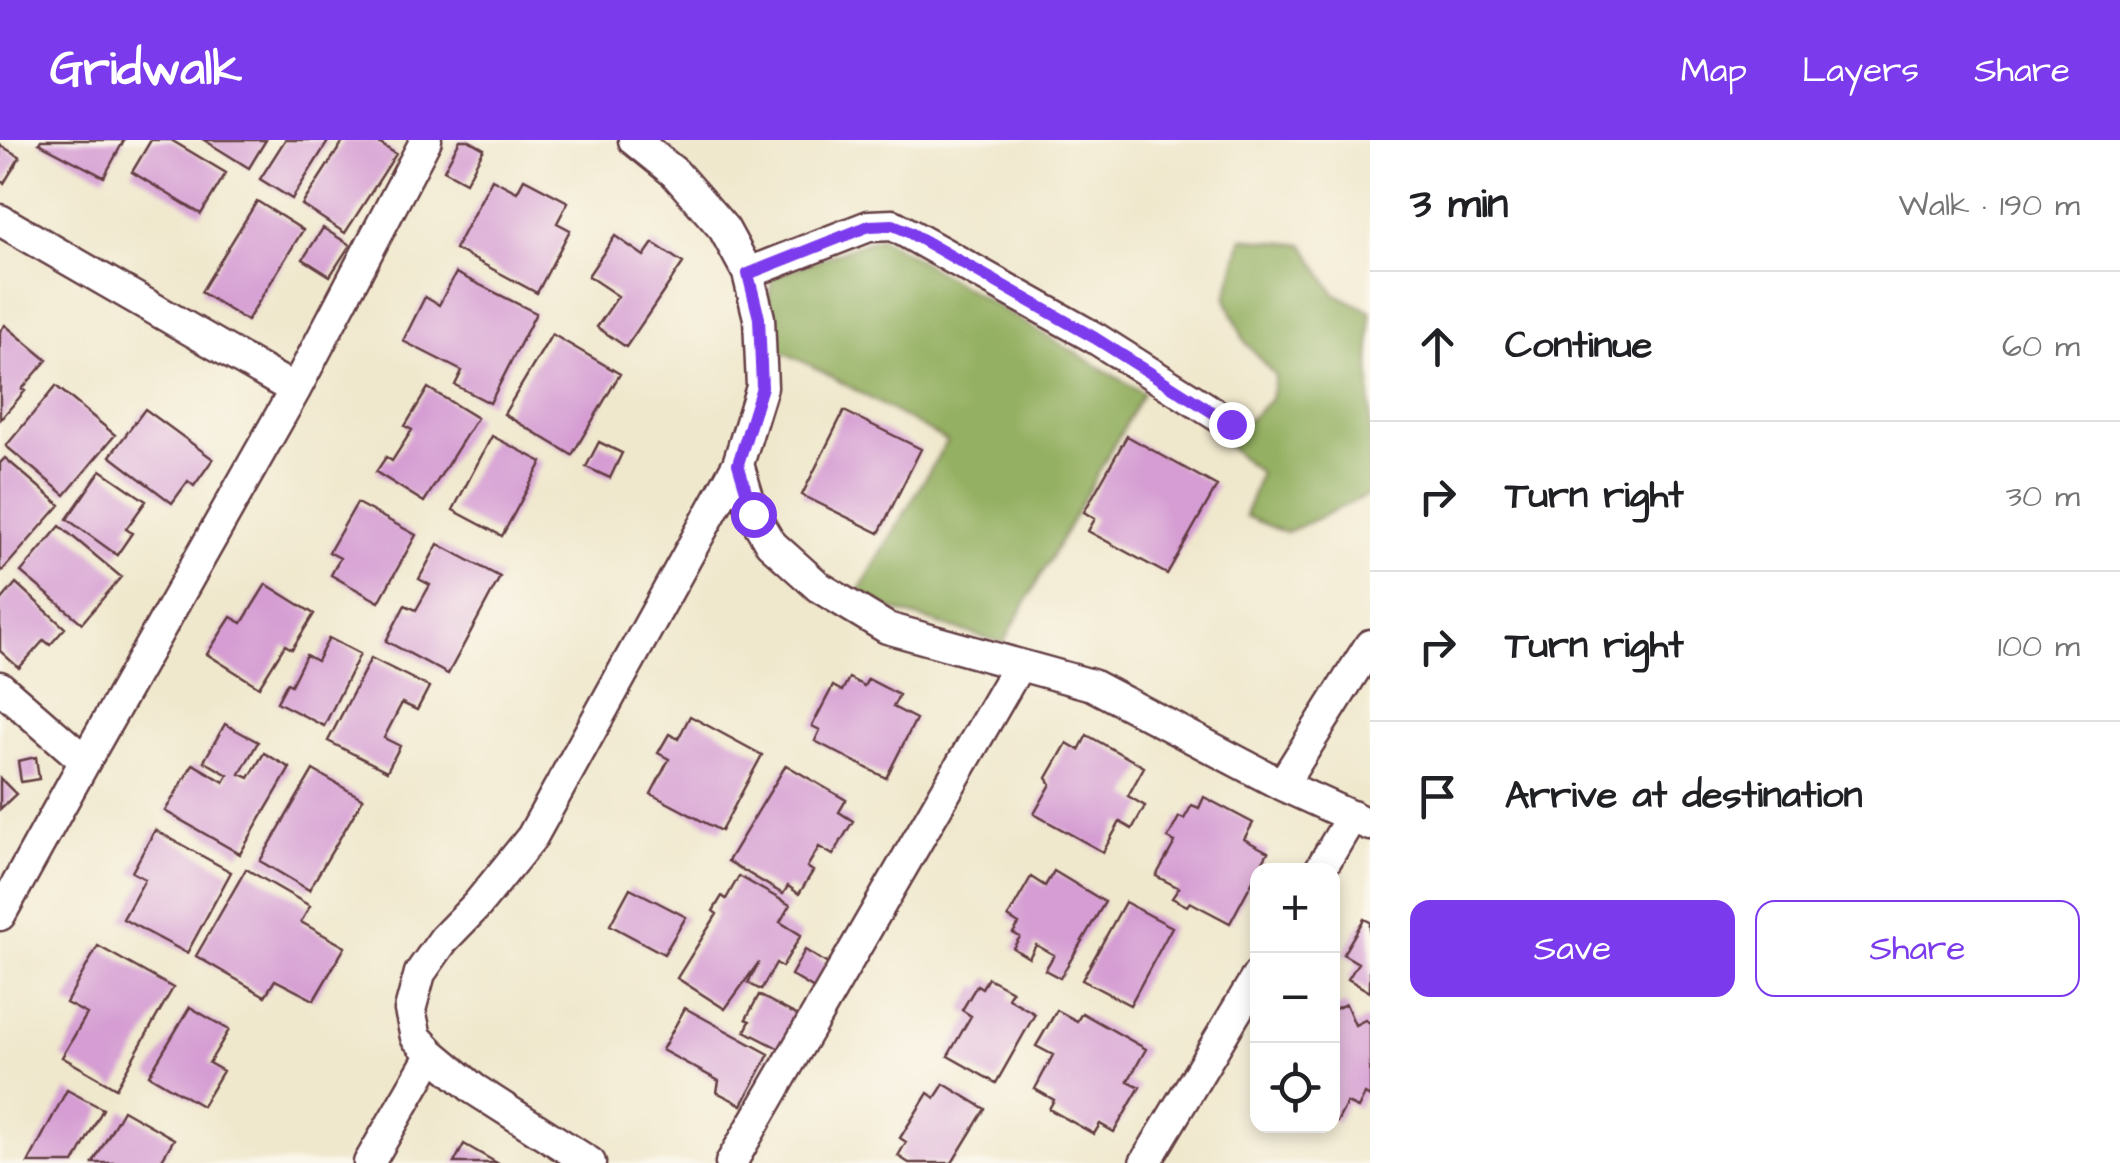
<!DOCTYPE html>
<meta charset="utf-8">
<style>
body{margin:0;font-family:"Architects Daughter",sans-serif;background:#f2f2f2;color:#202124}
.controls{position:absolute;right:30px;bottom:30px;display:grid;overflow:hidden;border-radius:20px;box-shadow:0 5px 15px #0003}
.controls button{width:90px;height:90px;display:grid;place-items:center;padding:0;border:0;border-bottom:2px solid #e0e0e0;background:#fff;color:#202124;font:50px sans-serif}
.stop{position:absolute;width:30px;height:30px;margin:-22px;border:8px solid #7c3aed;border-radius:50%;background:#fff}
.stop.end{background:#7c3aed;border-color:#fff;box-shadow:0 2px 10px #0008}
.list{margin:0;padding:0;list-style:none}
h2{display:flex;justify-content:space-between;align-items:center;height:130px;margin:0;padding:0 40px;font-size:42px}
h2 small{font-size:32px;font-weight:400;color:#757577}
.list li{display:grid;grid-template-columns:65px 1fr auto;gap:30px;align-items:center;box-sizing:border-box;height:150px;padding:0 40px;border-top:2px solid #e0e0e0}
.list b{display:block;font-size:38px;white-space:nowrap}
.list em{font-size:32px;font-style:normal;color:#757577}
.actions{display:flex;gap:20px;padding:30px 40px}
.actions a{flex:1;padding:22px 0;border:2px solid #7c3aed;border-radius:20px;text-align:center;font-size:35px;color:#7c3aed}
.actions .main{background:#7c3aed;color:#fff}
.icon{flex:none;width:55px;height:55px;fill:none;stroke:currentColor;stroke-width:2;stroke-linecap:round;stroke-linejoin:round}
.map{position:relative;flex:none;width:1370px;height:1023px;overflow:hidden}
header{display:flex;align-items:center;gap:60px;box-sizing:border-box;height:140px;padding:0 50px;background:#7c3aed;color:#fff}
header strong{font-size:48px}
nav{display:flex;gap:55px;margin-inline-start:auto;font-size:35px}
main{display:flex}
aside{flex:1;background:#fff}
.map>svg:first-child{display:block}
.forest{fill:#94b062;stroke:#6f6846;stroke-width:2.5}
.building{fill:#d59dd3}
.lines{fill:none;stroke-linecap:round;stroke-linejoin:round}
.minor-casing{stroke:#633d43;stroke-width:35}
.minor{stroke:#fff;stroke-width:30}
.route{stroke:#7c3aed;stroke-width:12}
</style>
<header>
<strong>Gridwalk</strong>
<nav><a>Map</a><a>Layers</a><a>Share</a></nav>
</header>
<main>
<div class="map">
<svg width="1370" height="1023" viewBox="0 0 1370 1023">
<rect width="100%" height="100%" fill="#fbf7ec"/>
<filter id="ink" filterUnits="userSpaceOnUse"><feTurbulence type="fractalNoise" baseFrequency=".01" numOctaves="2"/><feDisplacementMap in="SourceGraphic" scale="20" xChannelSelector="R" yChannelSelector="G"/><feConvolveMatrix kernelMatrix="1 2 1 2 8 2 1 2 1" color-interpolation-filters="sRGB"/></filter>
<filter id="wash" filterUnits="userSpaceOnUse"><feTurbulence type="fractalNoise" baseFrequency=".0048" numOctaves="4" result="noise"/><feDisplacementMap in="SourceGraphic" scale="40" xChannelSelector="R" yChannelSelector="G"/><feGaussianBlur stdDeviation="2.25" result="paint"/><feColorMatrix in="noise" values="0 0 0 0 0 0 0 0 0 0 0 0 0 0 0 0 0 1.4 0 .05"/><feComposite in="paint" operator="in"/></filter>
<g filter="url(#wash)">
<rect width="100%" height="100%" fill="#f0e8cd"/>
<path class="forest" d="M 880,97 L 1143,253 L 1003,503 L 890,469 L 859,451 L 947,301 L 810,225 L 777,209 L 767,165 L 773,137 Z
M 1242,98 L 1304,105 L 1334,153 L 1370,171 L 1370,354 L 1286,393 L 1245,376 L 1260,333 L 1224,303 L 1271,259 L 1275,236 L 1245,202 L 1226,159 Z"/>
<g id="blocks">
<path class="building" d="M 41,0 L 124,0 L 104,37 L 39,3 Z
M 151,0 L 171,0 L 226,33 L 201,74 L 132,32 Z
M 204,0 L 266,0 L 249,28 Z
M 285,0 L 329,0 L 292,59 L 260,39 Z
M 344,0 L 374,0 L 396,14 L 345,93 L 302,65 Z
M 460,0 L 468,0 L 484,9 L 466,42 L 444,30 Z
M 0,5 L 20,17 L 4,43 L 0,41 Z
M 492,39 L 517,52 L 524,39 L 568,62 L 557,83 L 570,90 L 537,153 L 455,109 Z
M 257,61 L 303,90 L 247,181 L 201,152 Z
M 323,88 L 350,105 L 330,136 L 303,119 Z
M 615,96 L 644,116 L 653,103 L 683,123 L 626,207 L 597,187 L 618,156 L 588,136 Z
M 456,133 L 536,173 L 490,263 L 455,245 L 462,231 L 403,201 L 425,157 L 439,165 Z
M 5,185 L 47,220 L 22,249 L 25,251 L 0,280 L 0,191 Z
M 552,194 L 620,234 L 572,315 L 504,274 Z
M 56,246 L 115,295 L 65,355 L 6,306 Z
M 428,248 L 477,278 L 424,362 L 376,332 L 386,317 L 392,321 L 412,290 L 405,286 Z
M 145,269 L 213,319 L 194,346 L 188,341 L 172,363 L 110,316 Z
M 844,271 L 921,309 L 879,393 L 802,355 Z
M 492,296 L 542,322 L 502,396 L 453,370 Z
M 1127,296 L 1217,346 L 1167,434 L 1088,391 L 1095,379 L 1084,372 Z
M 599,302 L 622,313 L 610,338 L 586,327 Z
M 5,318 L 60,365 L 2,431 L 0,429 L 0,323 Z
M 101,330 L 146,361 L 126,389 L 132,393 L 117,415 L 67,379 Z
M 357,363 L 416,395 L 379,462 L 331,435 L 340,418 L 329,412 Z
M 60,386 L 121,437 L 82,483 L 21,432 Z
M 438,404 L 500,437 L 448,534 L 386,501 L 405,465 L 416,470 L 430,445 L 419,439 Z
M 16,443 L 65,488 L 50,505 L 44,500 L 19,528 L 0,511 L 0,462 Z
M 266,444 L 314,474 L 292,509 L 285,505 L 259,547 L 207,514 L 231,477 L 242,483 Z
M 329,498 L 360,514 L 324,586 L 277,562 L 287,543 L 291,545 L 306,515 L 317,521 Z
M 371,518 L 429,547 L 417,570 L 402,563 L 384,598 L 400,606 L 387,631 L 328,601 Z
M 849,538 L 864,546 L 868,539 L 899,555 L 893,567 L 916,579 L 886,638 L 815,601 L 820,590 L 812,586 L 833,546 L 842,551 Z
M 690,576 L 762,615 L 721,691 L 651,654 L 669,619 L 658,613 L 669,594 L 678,599 Z
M 225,584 L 258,602 L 240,634 L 249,638 L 264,613 L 290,628 L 240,714 L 165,671 L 193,624 L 224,642 L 228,635 L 204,621 Z
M 1087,595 L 1144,627 L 1128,656 L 1145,666 L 1132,689 L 1120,682 L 1103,712 L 1034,674 L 1051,644 L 1047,638 L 1067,603 L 1079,610 Z
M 36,617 L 39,639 L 21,642 L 18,621 Z
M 786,625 L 846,660 L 839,672 L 853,681 L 833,715 L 819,707 L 807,727 L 813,731 L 799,754 L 788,746 L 783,754 L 728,721 Z
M 313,630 L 363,659 L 309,750 L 260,721 Z
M 0,638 L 16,654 L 0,669 Z
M 1204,657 L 1253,683 L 1244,699 L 1268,712 L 1230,783 L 1190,762 L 1187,766 L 1172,758 L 1179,748 L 1156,736 L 1175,702 L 1168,698 L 1179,677 L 1184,679 L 1192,665 L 1199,668 Z
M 155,690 L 231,732 L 187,813 L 123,779 L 145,739 L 132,732 Z
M 246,729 L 310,766 L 301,782 L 345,807 L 314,860 L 275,840 L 265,856 L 196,816 Z
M 1054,731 L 1105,762 L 1060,838 L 1045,830 L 1054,815 L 1036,805 L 1029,818 L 1013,808 L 1020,797 L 1013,793 L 1019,784 L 1008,777 L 1031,737 L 1045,746 Z
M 739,736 L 790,765 L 780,782 L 801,795 L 782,827 L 776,823 L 761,850 L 748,843 L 759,822 L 725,869 L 677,838 L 717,774 L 713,771 L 722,756 L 726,759 Z
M 630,748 L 686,777 L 664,814 L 610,785 Z
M 1125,762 L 1172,787 L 1130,865 L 1082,840 Z
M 1364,779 L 1370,782 L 1370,852 L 1348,839 L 1358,823 L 1343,814 Z
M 98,806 L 173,848 L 116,948 L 62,917 L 87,874 L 66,863 Z
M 805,810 L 836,829 L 821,853 L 791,835 Z
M 988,838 L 1012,851 L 1008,858 L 1035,874 L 996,943 L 948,916 L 971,876 L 962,870 L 977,845 L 982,848 Z
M 759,855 L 802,878 L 784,911 L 745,891 L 750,881 L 746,879 Z
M 1346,864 L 1355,885 L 1365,880 L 1370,883 L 1370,957 L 1365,954 L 1358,968 L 1347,963 L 1337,982 L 1332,979 L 1332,870 Z
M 190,867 L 229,890 L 209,923 L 223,931 L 202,966 L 149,935 Z
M 685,868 L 769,914 L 742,965 L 717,952 L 719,941 L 662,910 Z
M 1057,870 L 1077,881 L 1082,873 L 1146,909 L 1128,941 L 1140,947 L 1114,992 L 1100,984 L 1094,994 L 1049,969 L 1054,960 L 1035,949 L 1053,915 L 1036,906 Z
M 944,944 L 985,969 L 952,1023 L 909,1023 L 898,1016 L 906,1002 L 900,998 L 928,953 L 935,958 Z
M 67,950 L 103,969 L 74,1023 L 28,1023 Z
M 123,970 L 174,999 L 160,1023 L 93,1023 Z
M 464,1004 L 497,1023 L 454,1023 Z"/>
</g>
</g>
<g filter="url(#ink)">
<use href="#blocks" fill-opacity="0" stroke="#633d43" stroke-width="2.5"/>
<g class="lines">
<g class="minor-casing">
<path id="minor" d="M 0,80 L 295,250
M 748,133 L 869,86 L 893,85 L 1095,198 L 1231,284
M 738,324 L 753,374 L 770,403 L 819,447 L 887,488 L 1092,545 L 1282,645 L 1370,685
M 0,547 L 85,621
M 1282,645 L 1370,505
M 1320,730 L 1352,676
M 0,775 L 85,621 L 295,250 L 426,0
M 369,1023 L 432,914
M 590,1023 L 474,949 L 432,914 L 416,897 L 410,870 L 420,833 L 444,799 L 477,765 L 532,697 L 738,324 L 762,247 L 759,178 L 748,133 L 724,89 L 675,33 L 634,0
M 731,1023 L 1019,525
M 1145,1023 L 1258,835"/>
</g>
<use href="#minor" class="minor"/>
</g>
</g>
<g class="lines" filter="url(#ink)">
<path class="route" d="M 753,374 L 738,324 L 762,247 L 759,178 L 748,134 L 869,86 L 893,85 L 905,90 L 1095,198 L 1231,284"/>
</g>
</svg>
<div class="controls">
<button>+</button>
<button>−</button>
<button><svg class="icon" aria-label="locate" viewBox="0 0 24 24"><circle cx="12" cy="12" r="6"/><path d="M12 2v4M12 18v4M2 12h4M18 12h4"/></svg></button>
</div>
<div class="stop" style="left:753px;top:374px"></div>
<div class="stop end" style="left:1231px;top:284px"></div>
</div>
<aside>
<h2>3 min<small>Walk · 190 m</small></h2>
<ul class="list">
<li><svg class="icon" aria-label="ahead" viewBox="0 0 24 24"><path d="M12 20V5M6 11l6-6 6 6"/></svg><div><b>Continue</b></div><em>60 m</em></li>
<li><svg class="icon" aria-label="right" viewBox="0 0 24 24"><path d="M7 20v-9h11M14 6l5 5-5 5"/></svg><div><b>Turn right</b></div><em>30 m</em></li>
<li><svg class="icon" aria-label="right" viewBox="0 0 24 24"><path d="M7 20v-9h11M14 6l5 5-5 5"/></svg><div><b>Turn right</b></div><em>100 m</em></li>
<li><svg class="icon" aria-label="arrive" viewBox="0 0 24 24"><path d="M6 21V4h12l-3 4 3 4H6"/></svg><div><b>Arrive at destination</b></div></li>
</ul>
<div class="actions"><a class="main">Save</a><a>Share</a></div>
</aside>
</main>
